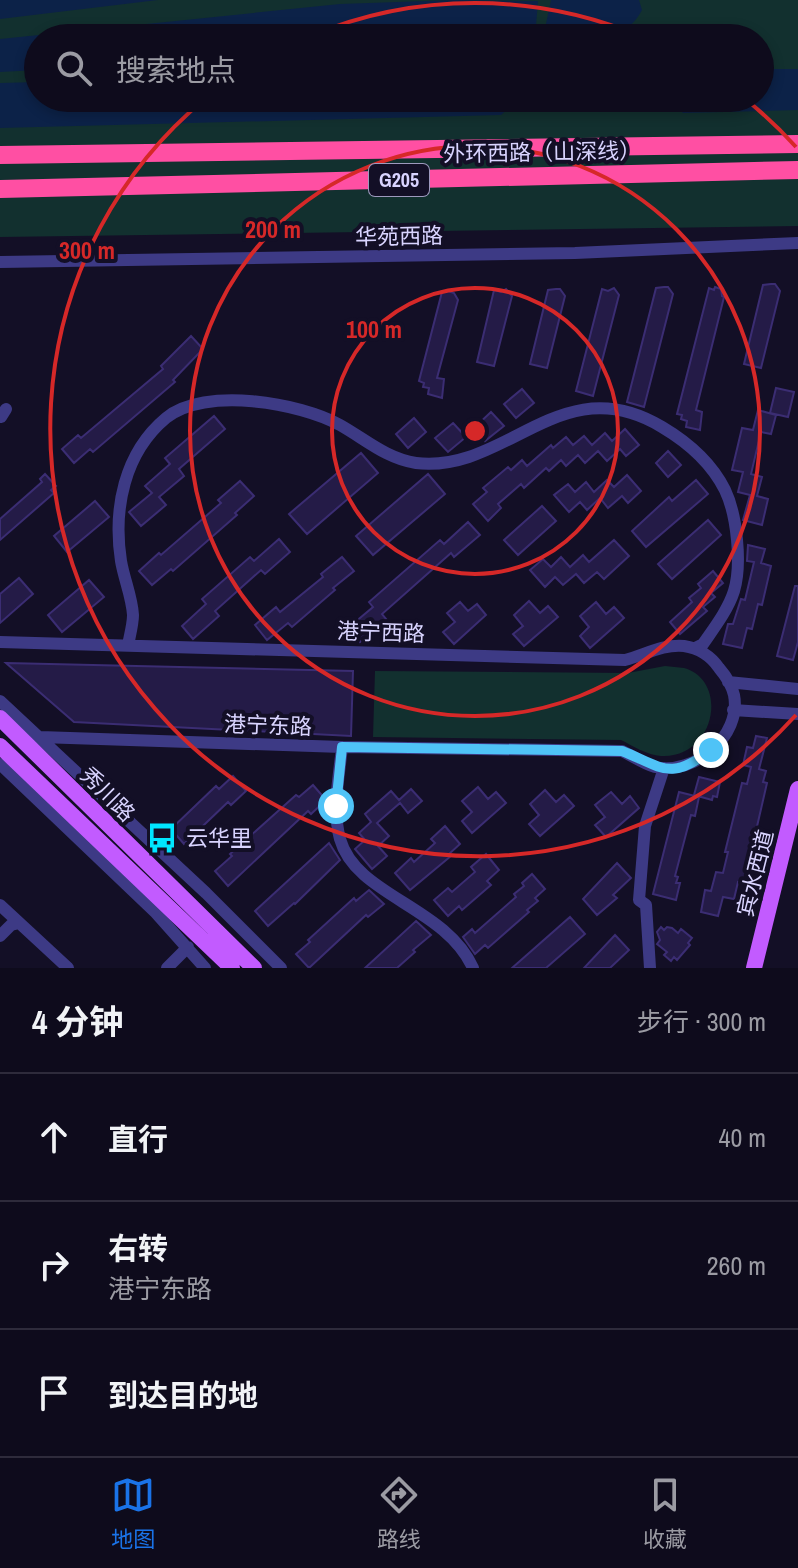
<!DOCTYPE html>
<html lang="zh">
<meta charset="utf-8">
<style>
body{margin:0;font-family:"Archivo Narrow","Noto Sans SC",sans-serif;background:#171425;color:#f1f3f6}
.stop{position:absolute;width:24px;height:24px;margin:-18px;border:6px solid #4fc3f7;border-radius:50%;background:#fff}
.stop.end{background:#4fc3f7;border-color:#fff;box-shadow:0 2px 8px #0008}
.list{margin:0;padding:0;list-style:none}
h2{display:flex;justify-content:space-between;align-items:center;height:104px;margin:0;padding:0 32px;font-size:34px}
h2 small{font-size:26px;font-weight:400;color:#9b9ba3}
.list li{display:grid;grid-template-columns:52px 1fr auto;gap:24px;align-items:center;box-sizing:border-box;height:128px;padding:0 32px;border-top:2px solid #2e2b3b}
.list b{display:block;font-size:30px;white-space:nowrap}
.list p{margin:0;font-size:26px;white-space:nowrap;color:#9b9ba3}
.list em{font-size:26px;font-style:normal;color:#9b9ba3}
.icon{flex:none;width:44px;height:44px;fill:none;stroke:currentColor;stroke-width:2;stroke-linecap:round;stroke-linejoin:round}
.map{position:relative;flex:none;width:798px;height:968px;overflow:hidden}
.search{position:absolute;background:#0e0b1c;box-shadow:0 4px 12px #0003;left:24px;right:24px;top:24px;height:88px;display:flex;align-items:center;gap:20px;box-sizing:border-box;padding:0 28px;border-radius:44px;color:#9b9ba3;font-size:30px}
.sheet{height:488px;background:#0e0b1c}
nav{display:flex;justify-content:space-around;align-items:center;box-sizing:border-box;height:112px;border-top:2px solid #2e2b3b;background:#0e0b1c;font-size:22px;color:#9b9ba3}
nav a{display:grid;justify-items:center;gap:4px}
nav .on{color:#1a73e8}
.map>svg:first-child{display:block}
.green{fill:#12302f;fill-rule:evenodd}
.water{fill:#0c2248}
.building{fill:#241b47;stroke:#3b2d73;stroke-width:2}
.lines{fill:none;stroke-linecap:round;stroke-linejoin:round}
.minor{stroke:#3d3a85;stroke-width:12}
.major{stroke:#c25bff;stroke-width:16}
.highway{stroke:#ff4fa3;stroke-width:18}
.route{stroke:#4fc3f7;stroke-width:10}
.ring{fill:none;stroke:#d62828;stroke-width:4}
.labels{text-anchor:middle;stroke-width:8;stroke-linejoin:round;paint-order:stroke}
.shield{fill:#130f26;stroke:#9e99be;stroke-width:2}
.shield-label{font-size:20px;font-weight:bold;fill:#d9d4ff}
.street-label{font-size:22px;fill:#d9d4ff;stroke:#130f26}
.poi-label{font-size:22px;fill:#d9d4ff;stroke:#130f26;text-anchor:start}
.centre{fill:#d62828;stroke:#130f26;stroke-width:4}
.ring-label{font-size:24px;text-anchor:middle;font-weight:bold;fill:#d62828;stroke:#130f26;stroke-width:8;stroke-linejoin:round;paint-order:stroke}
</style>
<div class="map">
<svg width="798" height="968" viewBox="0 0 798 968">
<rect width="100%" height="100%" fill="#130f26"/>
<path class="green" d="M 0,0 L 798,0 L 798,226 L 0,237 ZM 38,38 L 760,38 L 760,98 L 38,98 Z
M 665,666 C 671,667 678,667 684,668 C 730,681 715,759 661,756 C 647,755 633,746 621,740 L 373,737 L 375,671 L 628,673 Z"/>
<path class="water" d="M 0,0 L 158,0 L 0,19 Z
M 455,0 L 538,1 L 535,38 L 38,38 L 38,70 L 0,72 L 0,39 L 340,4 Z
M 551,0 L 639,0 L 642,10 C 621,49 582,38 543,38 Z
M 760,69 L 798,69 L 798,110 L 683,113 L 667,98 L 760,98 Z
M 38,82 L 38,98 L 520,98 L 501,115 L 0,128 L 0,83 Z"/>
<path class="building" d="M 771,284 L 775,284 L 780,291 L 761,368 L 744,364 L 763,285 Z
M 664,287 L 668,287 L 673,294 L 644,407 L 627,402 L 656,288 Z
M 715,287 L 721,289 L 722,296 L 724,297 L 696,410 L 702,412 L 700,430 L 686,427 L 687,421 L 681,419 L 682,415 L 677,414 L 709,288 L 714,290 Z
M 614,288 L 619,295 L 593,396 L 576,391 L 602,289 L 608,291 Z
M 506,289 L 512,296 L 494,366 L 477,362 L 494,290 L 501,292 Z
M 556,289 L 560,289 L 565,296 L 547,368 L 530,364 L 548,290 Z
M 448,291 L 454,293 L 458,300 L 437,378 L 444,379 L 442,398 L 428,394 L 429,388 L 423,387 L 424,383 L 419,381 L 442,292 Z
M 191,336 L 203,349 L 173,380 L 175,382 L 93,452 L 90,449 L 74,463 L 62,449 L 78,435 L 81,438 L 163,369 L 161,366 Z
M 776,388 L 794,392 L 788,417 L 770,413 Z
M 522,389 L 534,403 L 516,418 L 504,404 Z
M 758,410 L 776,415 L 771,434 L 761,432 L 751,474 L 762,477 L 757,496 L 768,499 L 762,525 L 743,520 L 750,495 L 738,492 L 743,472 L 732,470 L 742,428 L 753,430 Z
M 491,412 L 504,426 L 485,441 L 474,428 Z
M 214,416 L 225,429 L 179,469 L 184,476 L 159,497 L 166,505 L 141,526 L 129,512 L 152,493 L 145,486 L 170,464 L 165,458 Z
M 414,418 L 426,432 L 408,448 L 396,434 Z
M 453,423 L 466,437 L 448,452 L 435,438 Z
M 625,429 L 639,445 L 626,456 L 620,449 L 607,461 L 598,451 L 585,463 L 578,455 L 566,466 L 561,460 L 549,471 L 546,468 L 524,488 L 521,484 L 498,504 L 501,508 L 488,521 L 473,504 L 487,492 L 483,488 L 508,467 L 511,470 L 522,460 L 527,466 L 551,445 L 553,448 L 566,437 L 573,445 L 584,436 L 592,445 L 605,433 L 612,441 Z
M 668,451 L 681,465 L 668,477 L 656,463 Z
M 361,453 L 378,473 L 307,534 L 289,514 Z
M 45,474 L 56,486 L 51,490 L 54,493 L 0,540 L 0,519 L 42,482 L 40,479 Z
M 428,474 L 445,494 L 373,555 L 356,536 Z
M 627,475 L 641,491 L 628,503 L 622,496 L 608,508 L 600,498 L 587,510 L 580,502 L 569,512 L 554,495 L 568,484 L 575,492 L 586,482 L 594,492 L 607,480 L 614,487 Z
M 696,480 L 708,494 L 646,547 L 632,531 L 669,497 L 672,501 Z
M 240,481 L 254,496 L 235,513 L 237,515 L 173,571 L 171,569 L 152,585 L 139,571 L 159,553 L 161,555 L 221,503 L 218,500 Z
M 95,501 L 109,517 L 67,552 L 54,536 Z
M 542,506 L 556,521 L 518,555 L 504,540 Z
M 708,520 L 721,535 L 672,579 L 658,564 Z
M 468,522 L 480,535 L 454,557 L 451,553 L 382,614 L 386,619 L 360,642 L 348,628 L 373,607 L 369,602 L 440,540 L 444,544 Z
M 279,539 L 290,552 L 265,574 L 261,570 L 215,611 L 219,616 L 193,639 L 182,626 L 206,604 L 202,599 L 250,557 L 254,561 Z
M 614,540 L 629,556 L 604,579 L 597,572 L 584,583 L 576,574 L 563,585 L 555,577 L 545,587 L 530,570 L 543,559 L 551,567 L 561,557 L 570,567 L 583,555 L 589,562 Z
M 748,545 L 765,549 L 761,563 L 771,566 L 762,605 L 758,604 L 752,629 L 747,628 L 742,648 L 723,644 L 728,624 L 733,624 L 741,599 L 745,600 L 754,562 L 747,561 Z
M 342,557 L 354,571 L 333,588 L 335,590 L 292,627 L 288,623 L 267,640 L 255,625 L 276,607 L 280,612 L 323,577 L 321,574 Z
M 713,571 L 723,583 L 711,593 L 715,597 L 703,607 L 707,611 L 680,634 L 670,622 L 692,602 L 689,598 L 701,588 L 698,584 Z
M 19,578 L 33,594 L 0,623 L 0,594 Z
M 89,580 L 104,597 L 62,632 L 48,615 Z
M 795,586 L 798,586 L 798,642 L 793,660 L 777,656 Z
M 529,601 L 540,613 L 548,606 L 558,617 L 524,646 L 513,634 L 523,626 L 514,615 Z
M 460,602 L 468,611 L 477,604 L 486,615 L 454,644 L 443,632 L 455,622 L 447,613 Z
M 596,602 L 606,614 L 614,607 L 624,618 L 590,648 L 580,636 L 589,627 L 580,616 Z
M 6,663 L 353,671 L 351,736 L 74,722 Z
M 756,736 L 767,738 L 759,769 L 766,771 L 763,782 L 767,783 L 744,883 L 738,882 L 734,899 L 723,897 L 718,916 L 701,912 L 705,890 L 711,891 L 716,872 L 723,873 L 728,852 L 725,852 L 742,783 L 747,784 L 751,767 L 743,765 L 747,747 L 753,748 Z
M 233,776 L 246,791 L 231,805 L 228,802 L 184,844 L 171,829 L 216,786 L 219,789 Z
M 699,777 L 720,782 L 717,797 L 713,796 L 712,800 L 694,795 Z
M 313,785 L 326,800 L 311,814 L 308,811 L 228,886 L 215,871 L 232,856 L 230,854 L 296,795 L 299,797 Z
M 478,787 L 488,799 L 496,792 L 506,803 L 472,833 L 462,821 L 472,812 L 462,801 Z
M 411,789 L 422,801 L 408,813 L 400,803 L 377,823 L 389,836 L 378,846 L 387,856 L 372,869 L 355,849 L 365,840 L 359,833 L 371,822 L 365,814 L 391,791 L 399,800 Z
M 545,790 L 556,802 L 564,795 L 574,806 L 540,836 L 529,824 L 539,815 L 530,804 Z
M 611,792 L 622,804 L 630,796 L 639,808 L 606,837 L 595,825 L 605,817 L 595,805 Z
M 679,792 L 699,797 L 695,816 L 691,815 L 675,876 L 678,877 L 676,883 L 680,883 L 676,900 L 653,894 Z
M 445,826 L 460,844 L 449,854 L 451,856 L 410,890 L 395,873 L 411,858 L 414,862 L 435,843 L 431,839 Z
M 329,843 L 340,860 L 295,904 L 294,903 L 268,926 L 255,911 Z
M 486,854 L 499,870 L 487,881 L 491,885 L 462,910 L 459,906 L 448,916 L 434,900 L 448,888 L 452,892 L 475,872 L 471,867 Z
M 617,863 L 631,878 L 613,895 L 617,898 L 597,915 L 583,899 Z
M 532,874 L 545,889 L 535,898 L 538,901 L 527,910 L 529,912 L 488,948 L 485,945 L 475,954 L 463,937 L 472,929 L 475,933 L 516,897 L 514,894 L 524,886 L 522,883 Z
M 369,890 L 384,904 L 368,917 L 366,915 L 309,968 L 296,954 L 310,942 L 308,940 L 354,898 L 356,901 Z
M 570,917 L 585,934 L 546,968 L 512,968 Z
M 416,921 L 431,935 L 413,950 L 415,952 L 397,968 L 365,968 Z
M 661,927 L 664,930 L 667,927 L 672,928 L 678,933 L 681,929 L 692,938 L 688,943 L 690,945 L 677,960 L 674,957 L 671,961 L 664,955 L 667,952 L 657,944 L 660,940 L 657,932 Z
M 615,935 L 629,950 L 610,968 L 584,968 Z"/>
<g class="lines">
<path class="minor" d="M 0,262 L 575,253 L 798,243
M 1,417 L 6,409
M 0,642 L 625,660 C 645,655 662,644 684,646 C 698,648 711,656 719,668 C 725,675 732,686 734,695 C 742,736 694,776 655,767 C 644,764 633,756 622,751 L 342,747 L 40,737
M 128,645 C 130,635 133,624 133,615 C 132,597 124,579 121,561 C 113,509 124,453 166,418 C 205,386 300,403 340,425 C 365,439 387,459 416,463 C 507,474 561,366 662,427 C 689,443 711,462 725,490 C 737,515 742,564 734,591 C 728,610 714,628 703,644 L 695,648
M 728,682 L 798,689
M 0,701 L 206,893 L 281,968
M 733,710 L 798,714
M 342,747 C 339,777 332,809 340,839 C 356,896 445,906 473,968
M 0,764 L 156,913 L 205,968
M 0,905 L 68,968
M 0,936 L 11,925 L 19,923
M 167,968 L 188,947
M 650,968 L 646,905 L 639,900 L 645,826 L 664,768"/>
<path class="major" d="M 0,718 L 254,968
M 0,746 L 232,968
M 754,968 L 798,789"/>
<path class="highway" d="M 0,155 L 798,144
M 0,189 L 798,170"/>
</g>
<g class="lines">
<path class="route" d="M 336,806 L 342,747 L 622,751 C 662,767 670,782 711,750"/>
</g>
<g class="ring">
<circle cx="475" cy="431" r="143"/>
<circle cx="475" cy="431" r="285"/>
<path d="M796 715A428 428 0 1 1 206 98M308 37A428 428 0 0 1 642 37M744 98A428 428 0 0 1 796 147"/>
</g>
<defs>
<g id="bus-bare" transform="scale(2.4)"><path d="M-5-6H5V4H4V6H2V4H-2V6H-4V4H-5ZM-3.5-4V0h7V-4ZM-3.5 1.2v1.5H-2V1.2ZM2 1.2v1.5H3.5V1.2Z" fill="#00e5ff" stroke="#130f26" stroke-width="2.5" paint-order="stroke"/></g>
</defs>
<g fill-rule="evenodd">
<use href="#bus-bare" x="162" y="838"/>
</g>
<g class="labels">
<rect class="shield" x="369" y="164" width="60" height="32" rx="6"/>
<g class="shield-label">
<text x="399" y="187">G205</text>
</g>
<g class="street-label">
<text transform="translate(542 152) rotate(-1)" y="8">外环西路（山深线）</text>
<text transform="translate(399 236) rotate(-1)" y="8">华苑西路</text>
<text transform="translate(381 632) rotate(2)" y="8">港宁西路</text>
<text transform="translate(268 725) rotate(2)" y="8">港宁东路</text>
<text transform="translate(108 794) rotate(45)" y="8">秀川路</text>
<text transform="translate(755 873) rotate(-76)" y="8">宾水西道</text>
</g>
<g class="poi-label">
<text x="186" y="846">云华里</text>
</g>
</g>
<circle cx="475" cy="431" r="12" class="centre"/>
<g class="ring-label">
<text x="273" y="238">200 m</text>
<text x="87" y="259">300 m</text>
<text x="374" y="338">100 m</text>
</g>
</svg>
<div class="stop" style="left:336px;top:806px"></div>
<div class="stop end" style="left:711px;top:750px"></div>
<div class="search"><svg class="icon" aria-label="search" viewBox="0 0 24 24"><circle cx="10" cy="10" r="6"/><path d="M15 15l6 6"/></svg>搜索地点</div>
</div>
<section class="sheet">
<h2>4 分钟<small>步行 · 300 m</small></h2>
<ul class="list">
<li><svg class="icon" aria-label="ahead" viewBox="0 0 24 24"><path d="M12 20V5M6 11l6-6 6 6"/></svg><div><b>直行</b></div><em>40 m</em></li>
<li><svg class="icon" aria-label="right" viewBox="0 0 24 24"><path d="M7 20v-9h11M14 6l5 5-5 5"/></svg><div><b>右转</b><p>港宁东路</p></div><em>260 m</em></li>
<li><svg class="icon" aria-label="arrive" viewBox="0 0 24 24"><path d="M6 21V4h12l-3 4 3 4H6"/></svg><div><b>到达目的地</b></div></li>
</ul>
</section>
<nav>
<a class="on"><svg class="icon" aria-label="map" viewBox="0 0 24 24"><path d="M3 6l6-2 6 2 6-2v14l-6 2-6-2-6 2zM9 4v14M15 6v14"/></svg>地图</a>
<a><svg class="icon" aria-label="directions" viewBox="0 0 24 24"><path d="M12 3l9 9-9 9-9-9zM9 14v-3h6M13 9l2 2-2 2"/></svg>路线</a>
<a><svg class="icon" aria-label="saved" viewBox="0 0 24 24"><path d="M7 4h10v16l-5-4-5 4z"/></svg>收藏</a>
</nav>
